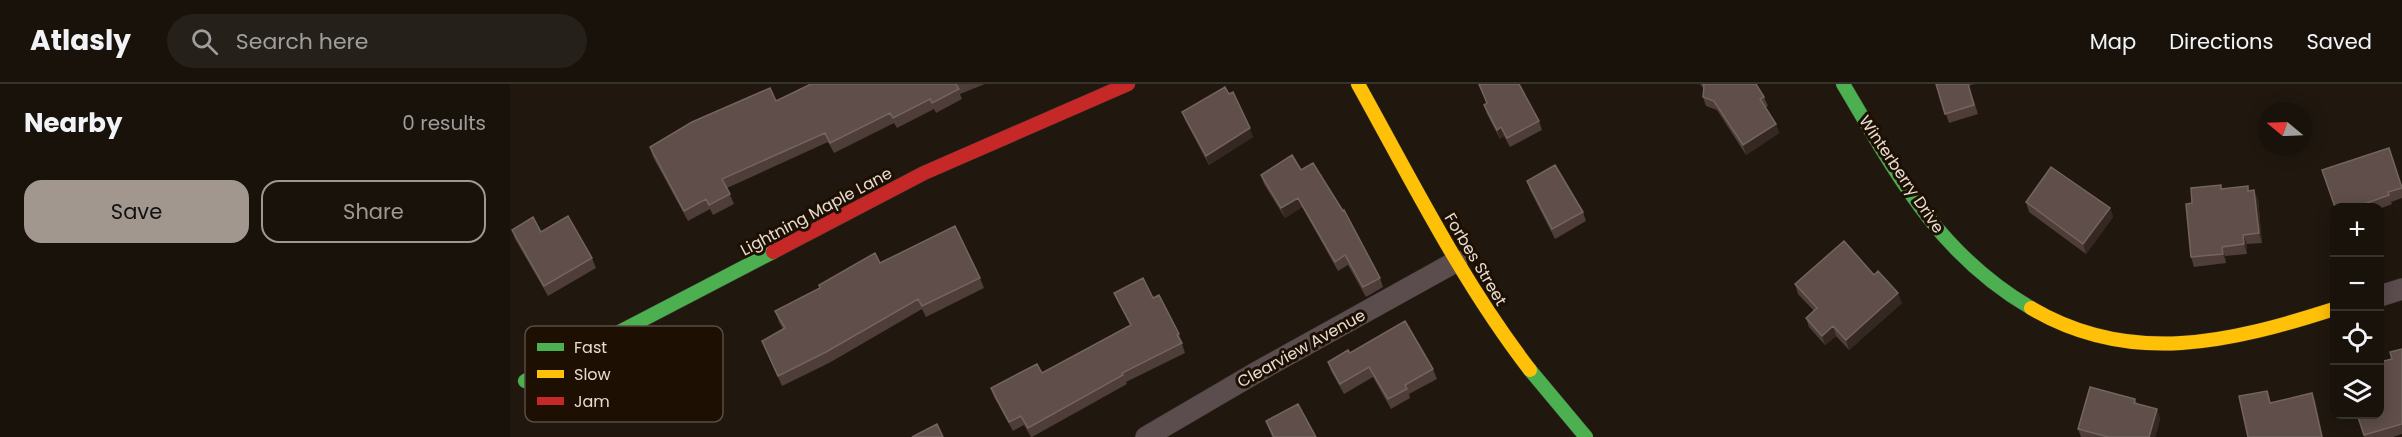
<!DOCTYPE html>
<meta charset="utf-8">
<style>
body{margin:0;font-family:Poppins,sans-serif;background:#252019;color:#f1f3f6}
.controls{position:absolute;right:18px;bottom:18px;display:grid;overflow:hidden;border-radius:12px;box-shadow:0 3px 15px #0003}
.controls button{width:54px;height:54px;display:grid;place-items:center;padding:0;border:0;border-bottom:2px solid #36322c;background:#18120b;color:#f1f3f6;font:30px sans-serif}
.compass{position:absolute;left:1748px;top:18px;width:54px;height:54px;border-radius:50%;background:#18120b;box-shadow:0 3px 15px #0003;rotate:289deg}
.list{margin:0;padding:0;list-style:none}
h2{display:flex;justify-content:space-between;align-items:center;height:78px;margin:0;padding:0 24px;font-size:26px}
h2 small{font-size:20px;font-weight:400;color:#9f9e9d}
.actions{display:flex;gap:12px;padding:18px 24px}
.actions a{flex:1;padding:14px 0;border:2px solid #a1978e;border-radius:18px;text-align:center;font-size:21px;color:#a1978e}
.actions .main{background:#a1978e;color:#111}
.icon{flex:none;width:33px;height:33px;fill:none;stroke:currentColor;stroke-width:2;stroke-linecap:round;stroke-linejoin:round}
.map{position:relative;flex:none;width:1892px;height:353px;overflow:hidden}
header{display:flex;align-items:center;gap:36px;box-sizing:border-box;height:84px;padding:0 30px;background:#18120b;border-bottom:2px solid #36322c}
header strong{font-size:28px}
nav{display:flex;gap:33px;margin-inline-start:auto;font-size:21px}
.search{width:420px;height:54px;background:#252019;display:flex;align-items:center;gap:15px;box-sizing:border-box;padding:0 21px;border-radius:33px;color:#9f9e9d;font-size:22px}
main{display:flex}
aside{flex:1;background:#18120b}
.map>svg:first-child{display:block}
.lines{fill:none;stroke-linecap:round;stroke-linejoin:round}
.street-casing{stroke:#3a332c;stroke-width:22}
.fast-casing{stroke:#3a332c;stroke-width:15}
.slow-casing{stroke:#3a332c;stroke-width:15}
.jam-casing{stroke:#3a332c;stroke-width:15}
.street{stroke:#5b4c4e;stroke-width:21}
.fast{stroke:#4caf50;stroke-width:14}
.slow{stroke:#ffc107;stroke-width:14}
.jam{stroke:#c62828;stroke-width:14}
.wall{fill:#4e3d39}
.shaded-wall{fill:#352722}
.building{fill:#5f4e4a;stroke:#74645f;stroke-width:1.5}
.labels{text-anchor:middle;stroke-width:6;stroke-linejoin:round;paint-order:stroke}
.street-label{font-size:16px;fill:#e7dcd2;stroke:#1d0f02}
.key{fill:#1d0f02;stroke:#5a4c40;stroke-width:1.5}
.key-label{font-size:16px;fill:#e7dcd2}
</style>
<header>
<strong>Atlasly</strong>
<div class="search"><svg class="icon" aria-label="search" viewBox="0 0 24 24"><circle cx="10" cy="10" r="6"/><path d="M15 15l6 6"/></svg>Search here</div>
<nav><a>Map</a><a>Directions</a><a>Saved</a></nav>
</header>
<main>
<aside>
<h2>Nearby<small>0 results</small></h2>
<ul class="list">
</ul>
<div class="actions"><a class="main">Save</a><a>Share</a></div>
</aside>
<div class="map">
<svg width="1892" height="353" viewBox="0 0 1892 353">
<rect width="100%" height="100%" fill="#20180f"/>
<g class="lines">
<g class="street-casing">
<path id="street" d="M 1870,212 L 1892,205
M 636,353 L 747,288 L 947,177"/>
</g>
<g class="fast-casing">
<path id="fast" d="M 1333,0 C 1386,89 1428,170 1521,224
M 1020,286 L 1076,353
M 15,297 L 263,168"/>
</g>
<g class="slow-casing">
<path id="slow" d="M 848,0 C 902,97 952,198 1020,286
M 1521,224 C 1621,283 1721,258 1824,225"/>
</g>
<g class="jam-casing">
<path id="jam" d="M 263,168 L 414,89 L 618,0"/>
</g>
<use href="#street" class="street"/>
<use href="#fast" class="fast"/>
<use href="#slow" class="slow"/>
<use href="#jam" class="jam"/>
</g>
<path class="wall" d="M 301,0 L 475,0 L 450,10 L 452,15 L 426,29 L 424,25 L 387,44 L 384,39 L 324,69 L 318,58 L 217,104 L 224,120 L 203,131 L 200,125 L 178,137 L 143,73 L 140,63 L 266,17 Z
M 968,0 L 1009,0 L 1029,37 L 1032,46 L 1000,63 L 994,52 L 990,55 L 977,30 L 974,21 L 977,19 Z
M 1190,0 L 1246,0 L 1254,13 L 1258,22 L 1255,24 L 1266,40 L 1269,49 L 1236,71 L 1207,26 L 1196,22 L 1193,13 L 1194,5 Z
M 1426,0 L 1464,0 L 1459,2 L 1468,30 L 1439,39 Z
M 719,10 L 743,53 L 699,81 L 676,38 L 672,28 Z
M 1879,64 L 1892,103 L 1892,114 L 1881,118 L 1882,120 L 1869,125 L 1869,123 L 1825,123 Z
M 791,86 L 870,194 L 873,203 L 856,213 L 838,181 L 828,187 L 792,123 L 775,134 L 754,100 L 751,91 Z
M 1017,97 L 1073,128 L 1076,137 L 1045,155 L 1020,106 Z
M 1738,102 L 1739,106 L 1748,115 L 1752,159 L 1737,160 L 1737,170 L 1715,172 L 1716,179 L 1684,183 L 1681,173 L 1682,119 L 1712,105 Z
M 1516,118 L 1600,124 L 1603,133 L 1576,170 L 1519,128 Z
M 2,146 L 31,148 L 82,174 L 86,184 L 38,212 L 5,155 Z
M 370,179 L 470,194 L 474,204 L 416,233 L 412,225 L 319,279 L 272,302 L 252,257 L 273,245 L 269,238 L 265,227 L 310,204 L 309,201 Z
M 1364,191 L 1392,219 L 1339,266 L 1326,252 L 1315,261 L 1299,243 L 1296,234 L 1304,227 L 1288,210 L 1285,200 Z
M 604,209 L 643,214 L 669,250 L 675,269 L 616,298 L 617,300 L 522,353 L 521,353 L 514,341 L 503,347 L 484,313 L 481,304 L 532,289 L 620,241 L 608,218 Z
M 1892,265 L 1892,350 L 1883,353 L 1854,353 L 1847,330 Z
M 840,269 L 923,285 L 927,295 L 899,310 L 900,314 L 881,325 L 863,293 L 834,310 L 821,287 L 818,278 Z
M 1625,315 L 1627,320 L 1647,325 L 1650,335 L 1645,353 L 1571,353 L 1568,345 Z
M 756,337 L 806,353 L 762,353 Z"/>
<path class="shaded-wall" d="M 1266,40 L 1269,49 L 1236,71 L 1233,61 Z
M 991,43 L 994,52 L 990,55 L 987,46 Z
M 740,44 L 743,53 L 699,81 L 696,72 Z
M 1744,106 L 1748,115 L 1752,159 L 1749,149 Z
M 788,114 L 792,123 L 775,134 L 771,124 Z
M 1600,124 L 1603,133 L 1576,170 L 1573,160 Z
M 1733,151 L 1737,160 L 1737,170 L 1734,160 Z
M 1712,163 L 1715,172 L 1716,179 L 1713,170 Z
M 1388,209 L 1392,219 L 1339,266 L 1336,256 Z
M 1323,242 L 1326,252 L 1315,261 L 1312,252 Z
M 1802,309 L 1806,318 L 1813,353 L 1812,353 Z
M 1647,325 L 1650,335 L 1645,353 L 1639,353 Z"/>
<path class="building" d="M 301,0 L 447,0 L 446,0 L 449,5 L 422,19 L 420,15 L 383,34 L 380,29 L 320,59 L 315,49 L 212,95 L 220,110 L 199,121 L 196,115 L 174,127 L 140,63 L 182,38 L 260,4 L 266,17 Z
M 969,0 L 1009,0 L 1029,37 L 997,54 L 991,43 L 987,46 L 974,21 L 977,19 Z
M 1193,0 L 1246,0 L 1254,13 L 1250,15 L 1266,40 L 1233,61 L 1204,17 L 1193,13 L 1194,2 Z
M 1426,0 L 1458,0 L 1464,21 L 1435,30 Z
M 715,3 L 719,10 L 723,8 L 740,44 L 696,72 L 672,28 Z
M 1879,64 L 1892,104 L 1878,108 L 1879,111 L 1846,123 L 1825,123 L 1812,86 Z
M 782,71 L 791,86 L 803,79 L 833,127 L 834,126 L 870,194 L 853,203 L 835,171 L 825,178 L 788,114 L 771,124 L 751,91 Z
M 1045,81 L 1073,128 L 1042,145 L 1017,97 Z
M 1541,83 L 1600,124 L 1573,160 L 1516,118 Z
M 1711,101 L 1711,105 L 1738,102 L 1738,107 L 1744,106 L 1749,149 L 1733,151 L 1734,160 L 1712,163 L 1713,170 L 1681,173 L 1676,120 L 1682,119 L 1681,104 Z
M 58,132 L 82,174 L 34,202 L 2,146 L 23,133 L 31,148 Z
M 445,142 L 470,194 L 412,222 L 408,215 L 316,268 L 268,292 L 252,257 L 275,244 L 265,227 L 310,204 L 309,201 L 365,169 L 370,179 Z
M 1334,157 L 1364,191 L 1368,187 L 1388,209 L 1336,256 L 1323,242 L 1312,252 L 1296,234 L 1307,224 L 1285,200 Z
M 633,194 L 643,214 L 649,211 L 669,250 L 667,251 L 672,259 L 612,289 L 613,291 L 518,344 L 511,332 L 499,338 L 481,304 L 527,280 L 532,289 L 621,241 L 604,209 Z
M 895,237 L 923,285 L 895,301 L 897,305 L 878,315 L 859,283 L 830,300 L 818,278 L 838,266 L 840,269 Z
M 1892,265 L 1892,340 L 1854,351 L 1847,330 L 1869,330 L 1869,278 L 1882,275 L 1880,268 Z
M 1580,303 L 1625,315 L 1624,319 L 1647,325 L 1639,353 L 1598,353 L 1568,345 Z
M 1757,307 L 1760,319 L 1802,309 L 1812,353 L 1738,353 L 1729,312 Z
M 788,320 L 806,353 L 764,353 L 756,337 Z
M 427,340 L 433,353 L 402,353 Z"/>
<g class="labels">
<g class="street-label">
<text transform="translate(1392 90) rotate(56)" y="6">Winterberry Drive</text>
<text transform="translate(306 127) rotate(-28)" y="6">Lightning Maple Lane</text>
<text transform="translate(966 175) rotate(59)" y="6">Forbes Street</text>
<text transform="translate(791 264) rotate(-29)" y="6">Clearview Avenue</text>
</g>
</g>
<rect x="15" y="242" width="198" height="96" rx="9" class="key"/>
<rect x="27" y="259" width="27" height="8" fill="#4caf50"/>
<rect x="27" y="286" width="27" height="8" fill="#ffc107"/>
<rect x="27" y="313" width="27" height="8" fill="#c62828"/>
<g class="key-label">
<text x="64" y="269">Fast</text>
<text x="64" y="296">Slow</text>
<text x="64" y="323">Jam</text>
</g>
</svg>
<div class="controls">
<button>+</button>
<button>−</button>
<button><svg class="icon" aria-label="locate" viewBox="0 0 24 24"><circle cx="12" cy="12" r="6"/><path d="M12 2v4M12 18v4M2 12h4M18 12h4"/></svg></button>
<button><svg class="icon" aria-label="layers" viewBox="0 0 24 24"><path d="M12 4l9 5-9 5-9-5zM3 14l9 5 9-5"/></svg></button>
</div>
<svg class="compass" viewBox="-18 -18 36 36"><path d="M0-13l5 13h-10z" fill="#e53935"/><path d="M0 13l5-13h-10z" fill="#9f9e9d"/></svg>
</div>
</main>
